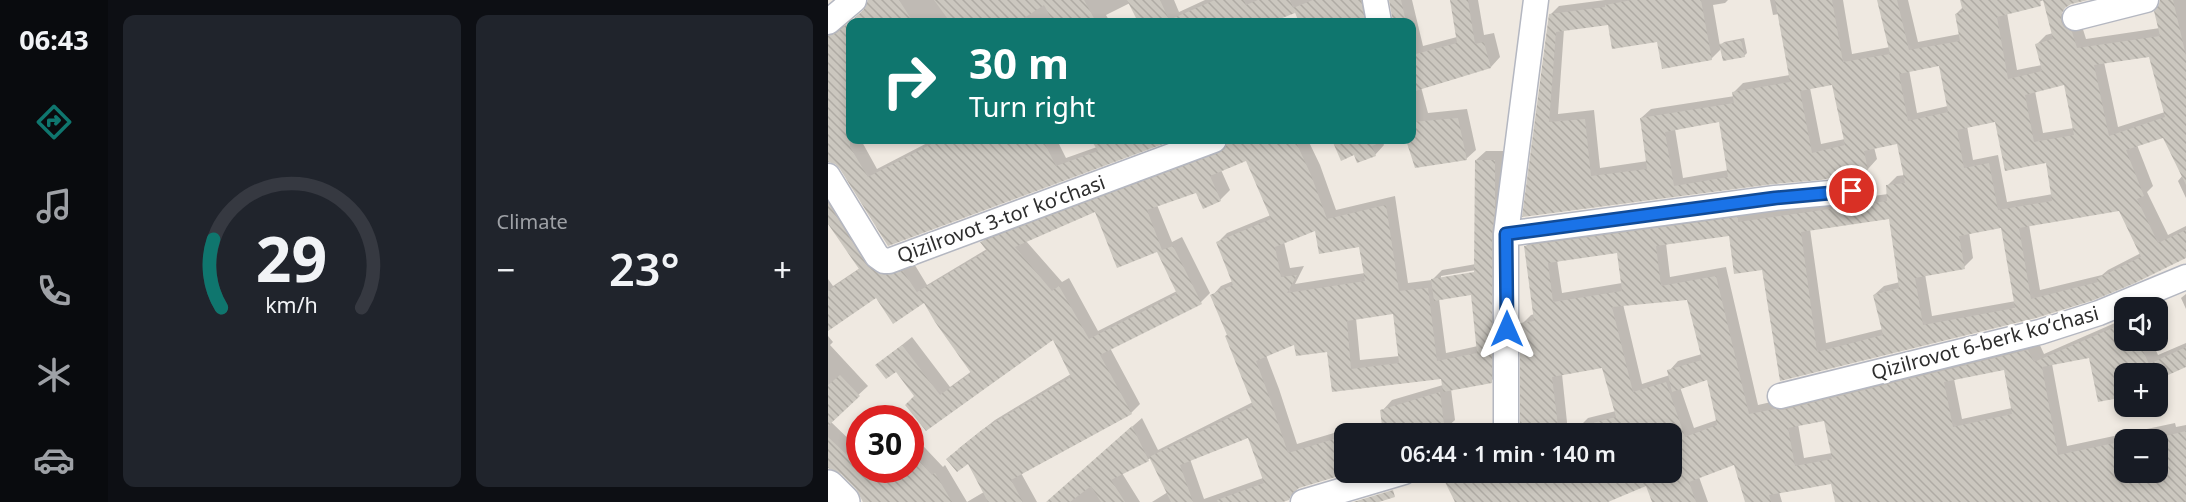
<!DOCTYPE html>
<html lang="en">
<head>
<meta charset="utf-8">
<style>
	body { margin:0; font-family:"Noto Sans",sans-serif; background:#20242c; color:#f1f3f6; height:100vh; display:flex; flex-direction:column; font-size:22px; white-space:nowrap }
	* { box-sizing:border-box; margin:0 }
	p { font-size:20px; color:#9ea1a6 }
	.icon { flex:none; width:33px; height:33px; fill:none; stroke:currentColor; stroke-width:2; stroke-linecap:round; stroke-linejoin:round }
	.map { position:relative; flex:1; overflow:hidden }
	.panel { display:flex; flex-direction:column; gap:15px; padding:15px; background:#0d0f14; width:720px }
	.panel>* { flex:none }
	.hud { position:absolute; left:18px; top:18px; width:570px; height:126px; border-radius:12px; box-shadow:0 3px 9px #0003; background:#0f766e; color:#fff; overflow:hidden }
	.tools { position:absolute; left:1286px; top:297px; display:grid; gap:12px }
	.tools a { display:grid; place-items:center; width:54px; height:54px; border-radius:12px; background:#171b24; box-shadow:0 3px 9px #0003; font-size:30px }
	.speed { position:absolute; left:18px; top:405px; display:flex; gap:12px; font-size:30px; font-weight:700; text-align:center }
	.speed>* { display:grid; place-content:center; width:78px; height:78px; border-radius:50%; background:#171b24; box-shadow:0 3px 9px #0003; line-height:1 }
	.speed .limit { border:9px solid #d22; background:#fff; color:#111 }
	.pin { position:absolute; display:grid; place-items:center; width:51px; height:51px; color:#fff; margin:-26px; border:3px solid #fff; border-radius:50%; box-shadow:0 2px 6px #0007 }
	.me { position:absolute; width:66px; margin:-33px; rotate:0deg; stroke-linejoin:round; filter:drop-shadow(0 0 4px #0008) }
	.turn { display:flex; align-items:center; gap:21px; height:126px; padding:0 24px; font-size:27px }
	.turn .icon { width:78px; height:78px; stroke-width:2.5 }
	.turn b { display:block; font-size:42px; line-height:51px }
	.big { font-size:45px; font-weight:600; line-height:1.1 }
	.panel .tile { flex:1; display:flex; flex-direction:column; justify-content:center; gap:9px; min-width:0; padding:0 21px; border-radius:12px; background:#20242c }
	.panel .dial { align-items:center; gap:0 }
	.dial svg { height:156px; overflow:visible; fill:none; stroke:#363941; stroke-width:7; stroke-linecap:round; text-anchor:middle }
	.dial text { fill:#f1f3f6; stroke:none }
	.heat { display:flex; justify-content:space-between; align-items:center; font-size:33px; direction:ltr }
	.panel .tiles { flex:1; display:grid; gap:15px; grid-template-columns:repeat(2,1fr) }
	.trip { position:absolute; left:506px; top:423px; width:348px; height:60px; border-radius:12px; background:#171b24; box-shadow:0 3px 9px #0003; font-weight:600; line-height:60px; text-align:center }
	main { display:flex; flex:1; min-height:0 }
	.menu { display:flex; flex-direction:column; width:108px; justify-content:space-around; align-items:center; background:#090b0e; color:#9ea1a6 }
	.menu .icon { width:42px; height:42px }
	.menu .on { color:#0f766e }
	.menu b { font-size:27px; color:#f1f3f6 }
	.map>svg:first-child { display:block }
	.shadow { fill:#0003; fill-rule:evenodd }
	.building { fill:url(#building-back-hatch); fill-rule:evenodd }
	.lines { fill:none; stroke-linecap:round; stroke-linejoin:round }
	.minor-casing { stroke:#b4b7c1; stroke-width:27 }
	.secondary-casing { stroke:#b4b7c1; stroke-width:36 }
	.minor { stroke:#fff; stroke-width:24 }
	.secondary { stroke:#fff; stroke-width:33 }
	.route-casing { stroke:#114b97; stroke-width:15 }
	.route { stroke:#1a73e8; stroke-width:10 }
	.labels { text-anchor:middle; stroke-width:6; stroke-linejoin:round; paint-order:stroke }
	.street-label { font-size:20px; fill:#2e2e2e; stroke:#fff }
</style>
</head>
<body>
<main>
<nav class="menu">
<b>06:43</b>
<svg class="icon on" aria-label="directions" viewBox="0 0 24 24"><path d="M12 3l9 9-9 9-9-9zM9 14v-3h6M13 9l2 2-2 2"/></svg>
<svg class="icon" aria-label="music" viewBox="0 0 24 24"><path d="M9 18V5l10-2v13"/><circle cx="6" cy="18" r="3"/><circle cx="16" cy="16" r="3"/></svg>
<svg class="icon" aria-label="phone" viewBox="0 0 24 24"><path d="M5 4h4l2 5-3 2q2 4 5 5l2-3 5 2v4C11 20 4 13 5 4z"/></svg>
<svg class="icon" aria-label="climate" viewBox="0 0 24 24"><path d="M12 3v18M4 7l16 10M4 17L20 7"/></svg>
<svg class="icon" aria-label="car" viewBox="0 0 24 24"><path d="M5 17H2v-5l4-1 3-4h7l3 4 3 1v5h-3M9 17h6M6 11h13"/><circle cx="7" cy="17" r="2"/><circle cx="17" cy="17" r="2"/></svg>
</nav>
<section class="panel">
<div class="tiles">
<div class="tile dial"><svg viewBox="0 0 100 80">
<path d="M14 69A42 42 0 1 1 86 69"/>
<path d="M14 69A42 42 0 0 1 10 34" stroke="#0f766e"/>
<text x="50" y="56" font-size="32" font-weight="700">29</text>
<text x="50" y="72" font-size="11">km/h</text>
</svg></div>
<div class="tile"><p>Climate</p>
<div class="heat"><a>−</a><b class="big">23°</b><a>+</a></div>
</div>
</div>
</section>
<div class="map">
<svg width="1358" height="502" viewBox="0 0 1358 502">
	<defs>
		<pattern id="building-back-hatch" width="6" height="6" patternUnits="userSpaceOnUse" patternTransform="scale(1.5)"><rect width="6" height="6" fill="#cbc7bf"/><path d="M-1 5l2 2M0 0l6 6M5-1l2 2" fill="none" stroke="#afaba4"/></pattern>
	</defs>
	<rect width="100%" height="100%" fill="#efe9e1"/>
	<!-- shadow -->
	<path class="shadow" d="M41,0H346L351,12L377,0H544L551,22H473L468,10L445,21L446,22H312L302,3L278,15L282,22H22V140H33L49,169L105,140H229L238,158L269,147L265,140H342L60,244L13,167L7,162L0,161V23L4,26L13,27L20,24L41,5Z
		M562,0H584L595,46L629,37L623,0H650L656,35L666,33L672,57L663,67L593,87L600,113L639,109L648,150L638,159L588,166L579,140H584V22H566Z
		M777,0H900L897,3L885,5L892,46L896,42L916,38L919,53L916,56L894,48L883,59L781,24L736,29L730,114L766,110L772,168L820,161L813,118L823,109L907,96L906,92L915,83L962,75L951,14L945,15L942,0H1015L1024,54L1062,47L1051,0H1080L1090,42L1132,34L1128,14L1135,7L1134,0H1216L1179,13L1189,70L1214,65L1209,44L1218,35L1225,33L1232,14L1243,12L1253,23L1258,39L1332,28L1333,0H1358V198L1350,181L1355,175L1336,137L1309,145L1325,186L1319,192L1340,235L1358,226V256L953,379L935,268L902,235L838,243L842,277L898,267L930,405L1210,341L1216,354L1296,319V340H1323L1330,355L1358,343V365L1329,378V374H1296V396L1262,356L1224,364L1239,446L1347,423L1348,427L1358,425V502H1008L1004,482L951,492L954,502H919L907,463L871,477L880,502H826L819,484L776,502H626L628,501L615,472H843V434L751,427L760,418L788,411L775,366L734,374L740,432L739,434H693L694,324L703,315L707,314L698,246L707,237L919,213L1060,194V185L1069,176L1077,175L1070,142L1046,147L1049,159L1040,169L993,178L945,182L696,216L722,15L731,6ZM1322,55L1337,112L1290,127L1276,62ZM1113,65L1120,106L1089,113L1081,70ZM1005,84L1017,139L993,144L982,88ZM1237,84L1246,128L1215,133L1207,91ZM1168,120L1219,161L1225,194L1179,202L1170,155L1145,160L1139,126ZM892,121L901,170L855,178L847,129ZM1292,209L1313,253L1280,270L1274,275L1212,290L1201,225ZM1062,218L1072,282L1056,286L1046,295L1055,329L998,343L982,229ZM1175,227L1188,301L1104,316L1097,274L1136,267L1145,258L1141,232ZM790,252L794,283L734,293L729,260ZM860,299L874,354L850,361L841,371L842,375L814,384L795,304ZM1177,369L1184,408L1134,419L1126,379ZM880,378L889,420L866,428L852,387ZM997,420L1004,453L976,458L970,424ZM1296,440H1329V472H1296Z
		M401,140H480L492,165L508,210L567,196L580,283L604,280L614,270L648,264V160L658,151H676L673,372L663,381L623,389L627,420L616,430L592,434H557L554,411L564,400L615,385L614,377L506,390L501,350L467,343L438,355L451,389L469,444L526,427L528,434H516V472L471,487L460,499L450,502H324L340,492L323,458L294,473L312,502H219L314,418L330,450L425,402L401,334L384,296L393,286L405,281L390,242L399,233L443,215L418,159L393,170L402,190L392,200L376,207L369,191L329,205L344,242L354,237L382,293L373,302L282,348L312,404L303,413L193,473L209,502H35V497L30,488L14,473L0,467V336L5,342L2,345L40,386L2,421L30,448L32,470H82V432L115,467L117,465L139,502L156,492L141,462L130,449L167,420L243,374L225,338L98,429L88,396L68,370L49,365L84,337L122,387L144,371L96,301L48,296L0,329V279L5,286L32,268L0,221V179L46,254L85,262L99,285L159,249L154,242L163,233L401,145ZM268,210L330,250L349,291L270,331L241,278L234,282L198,241ZM488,229L533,246L537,273L467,284L476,266L462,268L456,242ZM654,269V272L613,279V276ZM645,293L650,346L618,353L611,299ZM567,312L572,356L532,360L528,318ZM421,436L435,478L376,499L362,459Z
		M505,140H554L556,145L547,155L527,153L514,159Z
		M1358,294V309L1353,298Z"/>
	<!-- building -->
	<path class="building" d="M40,0H71L85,22H22V147L40,177L111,140H215L228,166L270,151L263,140H346L60,246L12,169L7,164L0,162V36L9,33L35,11Z
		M106,0H256L268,22H225L216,5L190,22H122Z
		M299,0H332L341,20L387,0H416L418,5L430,0H462L467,13L444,22H310Z
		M485,0H533L537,22H471L465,8Z
		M561,0H573L578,22H565Z
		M622,0H640L647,44L656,42L663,68L584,92V55L629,43Z
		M804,0H873L884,60L834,69L829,42L784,49L780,25L728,32L721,122L757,119L763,176L819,169L812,118L906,103L904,92L962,82L947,0H1004L1015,62L1062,54L1049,0H1069L1081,50L1132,41L1127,14L1135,12L1132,0H1212L1213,6L1169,17L1180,79L1214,71L1207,44L1225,39L1215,0H1260L1243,4L1237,8L1233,15V22L1236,27L1244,32L1249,48L1332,36L1326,11L1331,4L1332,0H1345L1358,56V185L1335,138L1298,150L1316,196L1309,199L1330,243L1358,230V258L1307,283L1266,300L1208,318L952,381L934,270L906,274L901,236L828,246L833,286L888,276L921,414L947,409L955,410L1200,350L1206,362L1296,323V340H1310L1321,364L1358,347V367L1329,380V374H1296V397L1270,402L1261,358L1214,367L1230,455L1296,441V472H1329V438L1358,431V502H1007L1003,484L941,495L943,502H917L906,465L861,482L868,502H824L818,486L780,502H627L612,472H732L733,479L752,472H843V434H746L745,428L788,417L774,368L724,377L731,434H692V323L706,321L696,246L910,217V222L1059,201L1058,185L1077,183L1069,144L1036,151L1040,170L993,180L945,184L694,217L721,14L777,7V5ZM1321,57L1337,117L1281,136L1266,65ZM1111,66L1120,112L1080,121L1071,74ZM1004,85L1017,145L984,153L972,91ZM1236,85L1246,135L1206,142L1197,95ZM891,122L900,177L846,186L837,132ZM1167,122L1177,171L1218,163L1224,201L1170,210L1161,163L1136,168L1129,130ZM1291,211L1313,257L1268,279L1270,282L1203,299L1191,228ZM1061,219L1071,288L1045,295L1055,335L989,352L973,232ZM1173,228L1187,308L1095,325L1087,278L1137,269L1131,236ZM789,253L794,291L725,302L720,263ZM859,300L874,360L839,370L844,392L879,380L889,425L857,437L838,382L805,392L784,307ZM1176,370L1184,414L1125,427L1116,382ZM996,421L1004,459L967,466L960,428Z
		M913,40L917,57L895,61L891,44Z
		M630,118L639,160L587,168L578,140H584V122Z
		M400,140H467L483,175L499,219L558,205L571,291L600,288L609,361L649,353L643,295L606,301L603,279L646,272L647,160H667V209L664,234V383L615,392L613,379L504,392L499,352L468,356L466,345L428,361L442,399L460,453L516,436V472H524L471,488L464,493L461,500L455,502H390L389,500L436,483L420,438L352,465L365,502H343L321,457L425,406L397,336L399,335L382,295L405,285L388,242L443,219L418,161L382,176L393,201L375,209L368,193L319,210L334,250L345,246L374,304L272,355L304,414L183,480L195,502H160L140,464L129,472L118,459L155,429L243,377L225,340L98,431L77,405L86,396L68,372L58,379L47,365L74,345L112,395L143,373L107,322L96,303L65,324L48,298L0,331V291L31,269L0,224V203L40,267L56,275L75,271L92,297L89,292L159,251L152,242L391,153L397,149ZM267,212L289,268L329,252L349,294L261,339L231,286L224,291L187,247ZM487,231L491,254L531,247L537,281L459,293L469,275L453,277L447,247ZM565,314L571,363L523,369L519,321Z
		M504,140H558L544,146L548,156L529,163L526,155L513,161Z
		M12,375L32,396L0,426V385Z
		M612,392L617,432L555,434L552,410Z
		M304,426L321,461L283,480L297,502H273L263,486L242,502H218Z
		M0,437L20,456L32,445V470H82V451L104,475L107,473L124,502H35L28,489L13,474L0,468Z
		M565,490L567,497L551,502H525Z"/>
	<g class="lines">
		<defs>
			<path id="minor" d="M547,0L551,22
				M1247,18L1318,0
				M0,22L26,0
				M0,176L49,256L56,261H61L386,140
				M678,234L947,198L1024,191
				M952,396L1212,332L1271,313L1358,277
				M678,434V234L708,0
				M475,502L576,472"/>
			<path id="secondary" d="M0,487L15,502"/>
		</defs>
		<!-- minor casing -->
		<use href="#minor" class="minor-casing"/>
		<!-- secondary casing -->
		<use href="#secondary" class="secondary-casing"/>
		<!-- minor -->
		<use href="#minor" class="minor"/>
		<!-- secondary -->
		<use href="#secondary" class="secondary"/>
	</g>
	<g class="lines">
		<defs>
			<path id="route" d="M679,329L678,234L947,198L1024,191"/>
		</defs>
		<!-- route casing -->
		<use href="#route" class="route-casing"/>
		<!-- route -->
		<use href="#route" class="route"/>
	</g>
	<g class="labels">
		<!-- street labels -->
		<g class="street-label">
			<text transform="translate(173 219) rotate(-20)" y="7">Qizilrovot 3-tor koʻchasi</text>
			<text transform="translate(1157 343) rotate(-15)" y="7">Qizilrovot 6-berk koʻchasi</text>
		</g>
	</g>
</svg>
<div class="tools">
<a><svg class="icon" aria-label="sound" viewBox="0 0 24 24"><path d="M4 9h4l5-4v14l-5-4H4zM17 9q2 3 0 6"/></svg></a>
<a>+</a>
<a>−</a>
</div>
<div class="speed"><div class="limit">30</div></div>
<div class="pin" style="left:1024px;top:191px;background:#d93025"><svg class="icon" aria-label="arrive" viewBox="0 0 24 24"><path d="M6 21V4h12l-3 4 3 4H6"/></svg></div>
<svg class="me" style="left:679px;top:329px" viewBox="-20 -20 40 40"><path d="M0-17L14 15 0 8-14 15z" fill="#1a73e8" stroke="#fff" stroke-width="4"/></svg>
<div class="trip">06:44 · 1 min · 140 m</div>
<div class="hud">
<div class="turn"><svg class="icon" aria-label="right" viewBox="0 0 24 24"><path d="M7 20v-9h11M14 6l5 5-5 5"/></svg><div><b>30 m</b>Turn right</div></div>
</div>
</div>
</main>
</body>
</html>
